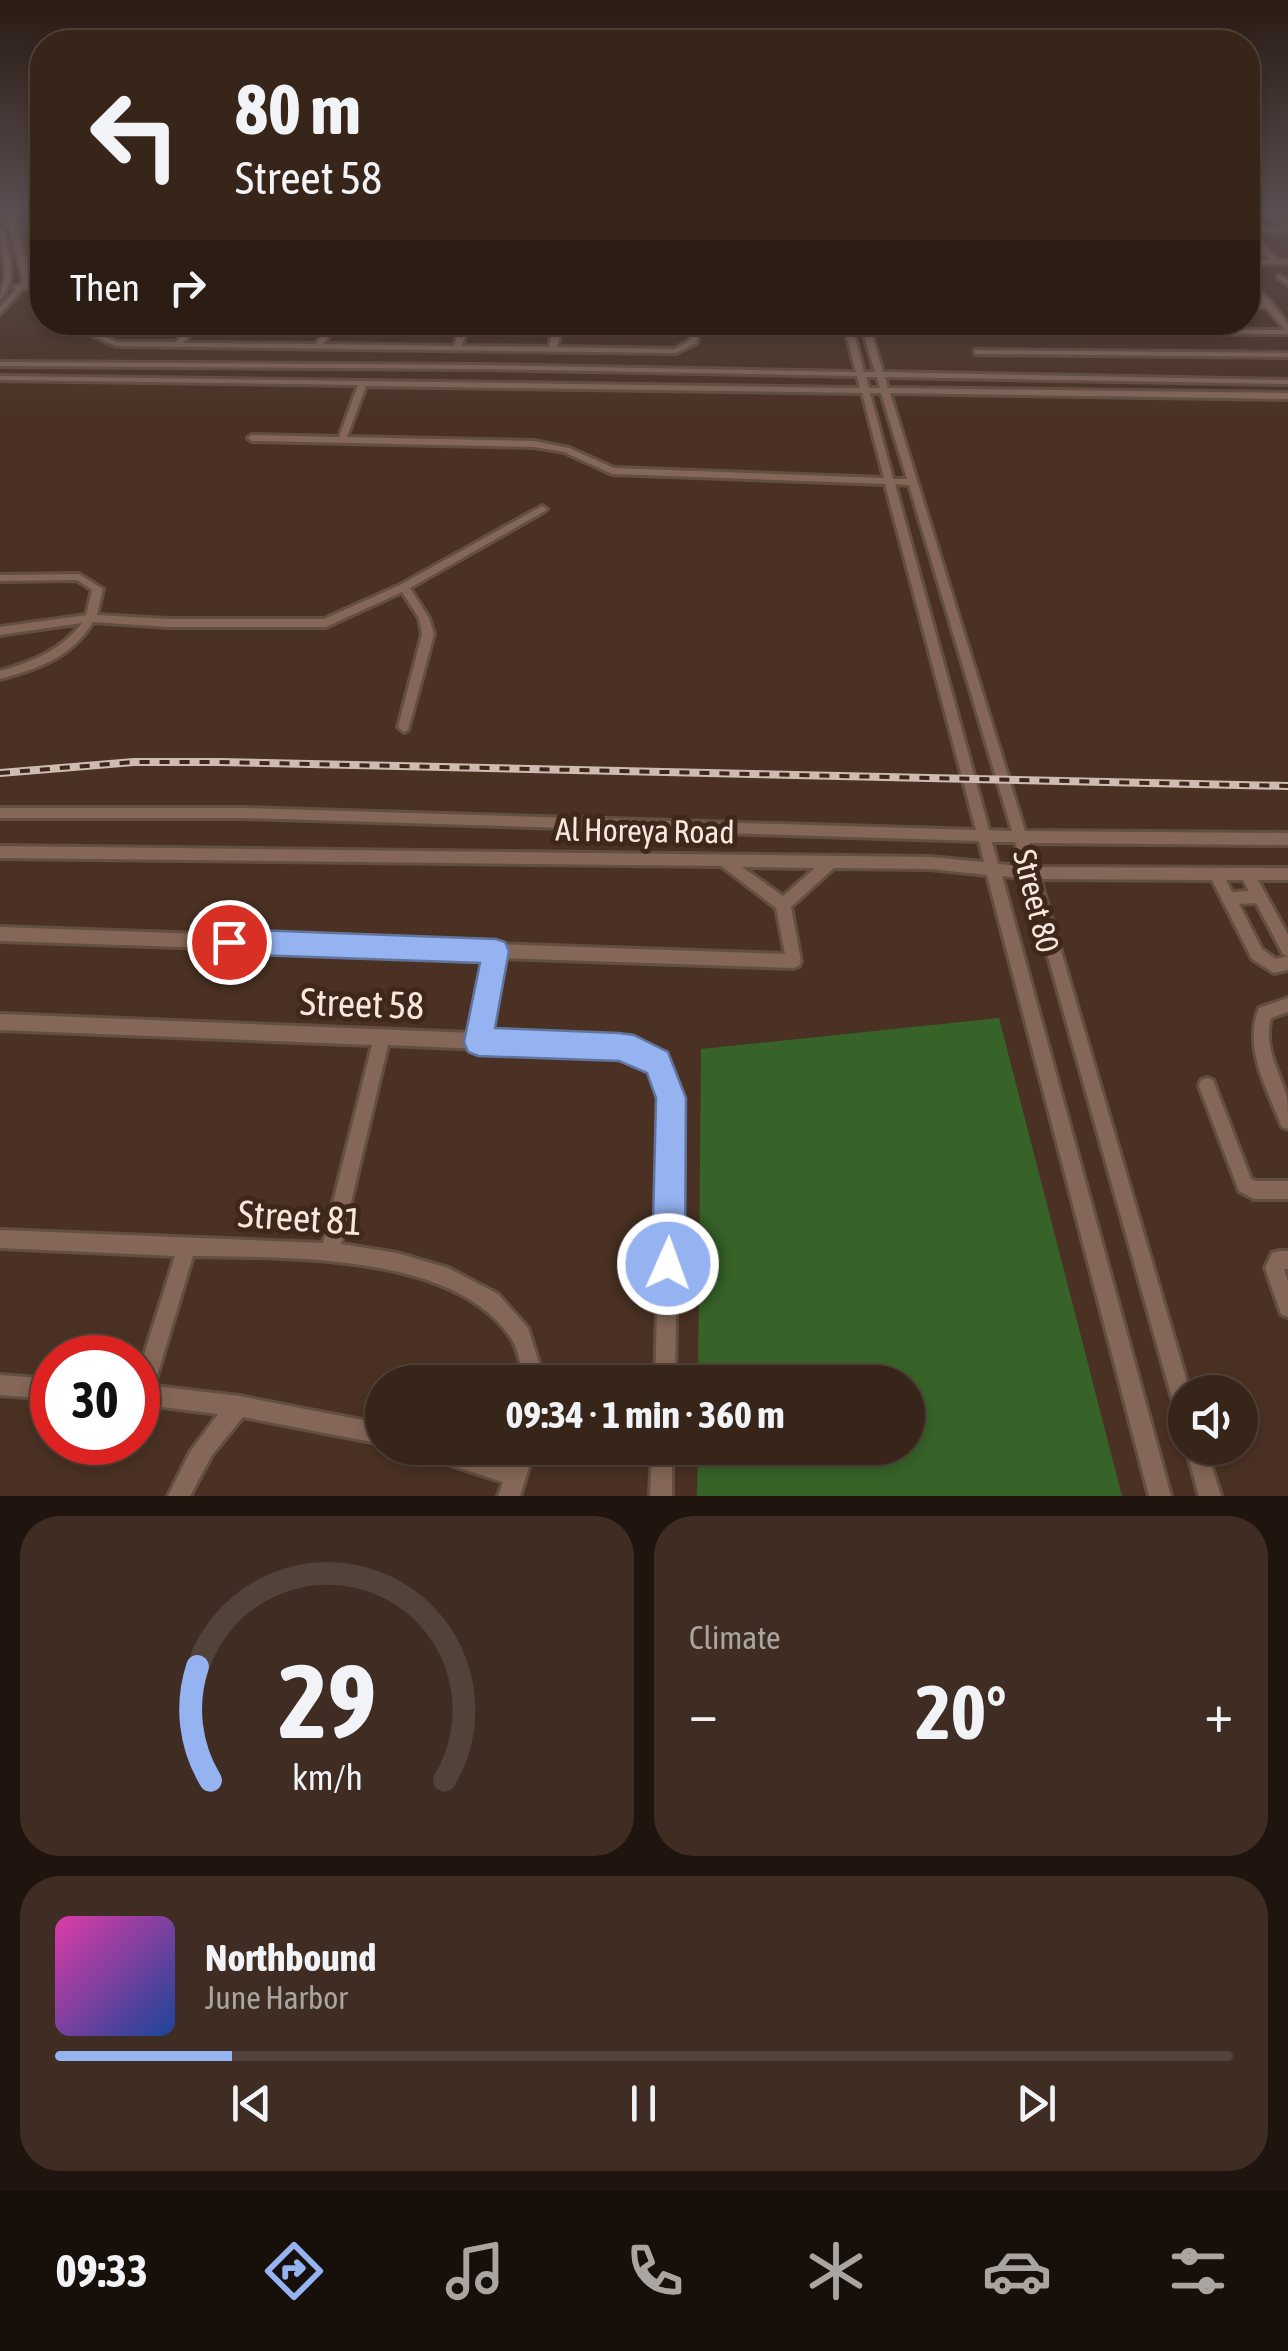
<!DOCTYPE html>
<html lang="en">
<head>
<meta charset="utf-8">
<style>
	body { margin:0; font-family:"Asap Condensed",sans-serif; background:#3f2d23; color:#f1f3f6; height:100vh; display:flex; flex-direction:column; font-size:38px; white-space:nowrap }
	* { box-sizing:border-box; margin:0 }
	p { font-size:32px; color:#aba5a2 }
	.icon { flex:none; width:55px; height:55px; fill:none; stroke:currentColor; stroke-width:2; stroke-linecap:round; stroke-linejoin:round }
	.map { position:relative; height:1496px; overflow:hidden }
	.side { display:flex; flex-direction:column; gap:20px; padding:20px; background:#1f140e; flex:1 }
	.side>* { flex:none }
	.banner { position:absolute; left:30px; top:30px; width:1230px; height:305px; border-radius:40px; box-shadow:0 5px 15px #0003,0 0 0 2px #524239; background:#38251a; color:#f1f3f6; overflow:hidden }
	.tools { position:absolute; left:1168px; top:1375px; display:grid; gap:20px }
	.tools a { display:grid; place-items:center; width:90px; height:90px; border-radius:50%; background:#38251a; box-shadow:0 5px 15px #0003,0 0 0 2px #524239; font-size:50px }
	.speed { position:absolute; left:30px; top:1335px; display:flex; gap:20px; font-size:50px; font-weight:700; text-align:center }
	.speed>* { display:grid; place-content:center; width:130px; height:130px; border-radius:50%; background:#38251a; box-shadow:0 5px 15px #0003,0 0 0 2px #524239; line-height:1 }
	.speed .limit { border:15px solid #d22; background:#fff; color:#111 }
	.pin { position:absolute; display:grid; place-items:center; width:85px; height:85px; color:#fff; margin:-42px; border:5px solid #fff; border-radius:50%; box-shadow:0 2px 10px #0007 }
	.me { position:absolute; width:110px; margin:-55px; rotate:2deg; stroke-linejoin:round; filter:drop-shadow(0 0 8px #0008) }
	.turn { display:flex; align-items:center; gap:35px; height:210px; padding:0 40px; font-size:45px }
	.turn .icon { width:130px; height:130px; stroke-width:2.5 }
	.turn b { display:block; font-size:70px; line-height:85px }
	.then { display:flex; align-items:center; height:95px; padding:0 40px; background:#0003; gap:20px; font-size:38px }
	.big { font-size:75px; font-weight:700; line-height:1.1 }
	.side .widget { flex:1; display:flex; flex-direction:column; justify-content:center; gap:15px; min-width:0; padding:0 35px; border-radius:40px; background:#3f2d23 }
	.side .dial { align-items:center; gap:0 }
	.dial svg { height:260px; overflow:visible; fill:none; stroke:#524239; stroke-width:7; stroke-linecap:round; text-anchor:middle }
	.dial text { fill:#f1f3f6; stroke:none }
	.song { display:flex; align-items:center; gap:30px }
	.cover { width:120px; height:120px; border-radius:15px; background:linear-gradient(135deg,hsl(320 70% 55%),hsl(220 70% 35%)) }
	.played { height:10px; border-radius:5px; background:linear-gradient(90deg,#95b2f1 15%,#524239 15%) }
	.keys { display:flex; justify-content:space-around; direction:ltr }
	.heat { display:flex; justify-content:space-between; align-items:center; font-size:55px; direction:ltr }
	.side .tiles { flex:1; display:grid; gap:20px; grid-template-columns:1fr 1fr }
	.widget:last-child { grid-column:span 2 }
	.trip { position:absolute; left:365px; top:1365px; width:560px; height:100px; border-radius:50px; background:#38251a; box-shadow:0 5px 15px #0003,0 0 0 2px #524239; font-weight:700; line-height:100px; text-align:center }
	.tab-bar { display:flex; height:160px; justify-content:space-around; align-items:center; background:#160f0a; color:#aba5a2 }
	.tab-bar .icon { width:70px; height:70px }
	.tab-bar .current { color:#95b2f1 }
	.tab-bar b { font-size:45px; color:#f1f3f6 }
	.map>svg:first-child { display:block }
	.green { fill:#376328 }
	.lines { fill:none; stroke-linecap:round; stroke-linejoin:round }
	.minor-casing { stroke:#634e42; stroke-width:6 }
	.minor { fill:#846758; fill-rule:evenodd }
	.rail-casing { stroke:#cebcb2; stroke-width:8 }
	.rail { stroke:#3f2719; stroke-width:4; stroke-dasharray:10; stroke-linecap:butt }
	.route { fill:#95b2f1; stroke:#61749d; stroke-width:2.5 }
	.labels { text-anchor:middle; stroke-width:10; stroke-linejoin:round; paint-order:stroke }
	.street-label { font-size:32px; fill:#f7e7de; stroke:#3f2719 }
	.near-street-label { font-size:38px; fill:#f7e7de; stroke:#3f2719 }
</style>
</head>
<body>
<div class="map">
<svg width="1288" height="1496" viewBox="0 0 1288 1496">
	<rect width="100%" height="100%" fill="#4a3123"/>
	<!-- green -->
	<path class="green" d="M999,1018L1122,1496H697L698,1448H908V1382H698L701,1049Z"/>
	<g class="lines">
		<defs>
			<path id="minor" d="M5,209H11L31,280L27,285H42V289H23L0,314V307L16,289L13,287L19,285L23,280Z
				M1257,209H1265L1288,225V232L1248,231V227L1284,228Z
				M0,230L3,232C9,259 19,277 0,299C0,290 5,283 5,274C4,259 0,245 0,230Z
				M1248,238L1261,243L1278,260H1288V264H1248V260H1270L1257,245L1248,242Z
				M1280,275L1288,280V285L1278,278V276Z
				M1248,280L1273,304L1288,324V334L988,332L954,322H968L988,328L1285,330L1266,308L1248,307V303H1262L1248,286Z
				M102,322H109L101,335L117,342H176L192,322H199L184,343L316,344L329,322H336L324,344L454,346L461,322H469L462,346L549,347L555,322H563L557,347L675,349L690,340L691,322H699L697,343L676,353L116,346L93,336Z
				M843,322H851L864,372H875L860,322H868L883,372L1288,380V384L885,377L888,388L1288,393V399L890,393L1025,831L1288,833V845L1029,843L1036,867L1288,868V880H1258L1288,935V956L1283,954L1256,903L1239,904L1262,949L1276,959L1288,956V970L1274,973L1252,959L1212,880L1040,879L1190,1392H1185V1419L1178,1416L1175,1409L1026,878L1002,876L1171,1496H1149L987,875L930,869L834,868L791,907L801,961L799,966L794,968L501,958L488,1034L619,1039C656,1048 669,1062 679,1099L675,1382H655L663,1099C656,1074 644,1061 619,1055L388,1045L341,1244L397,1253L448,1268L498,1294L528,1328L545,1382H525C521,1369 519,1350 511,1338C454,1252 286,1258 193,1256L154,1386L239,1396L382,1424V1444L243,1417L212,1455L190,1496H168L190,1452L218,1414L138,1404V1374L175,1256L0,1248V1230L323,1243L372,1045L0,1030V1014L473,1033L486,957L0,941V927L785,954L776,908L721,866L0,858V846L930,857L984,862L979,841L244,818H0V808H244L976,830L885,484L612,474L564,452L534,447L252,441L248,438L252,435L339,437L358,385L0,380V376L860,388L857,376L479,369L0,366V362L479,365L856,372ZM866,377H877L880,388H869ZM366,386L862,393L884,478L614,468L569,448L534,441L347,437ZM870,393H881L907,479H893ZM895,484L909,485L1012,831L989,830ZM992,842H1015L1022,866L998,864ZM742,867L815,868L783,896ZM1226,880H1243L1249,891L1232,892Z
				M975,350L1288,353V357L978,354H975Z
				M542,506L547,509L545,511L410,588L429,618L434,634L408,730L404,732L398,727L422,634L419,618L402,592L326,627H168L93,622C72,657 38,669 0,679V671C33,662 61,650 82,623L0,635V627L86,615L92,590L77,580L0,581V575L79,574L103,589L97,615L168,619H324L400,585Z
				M1288,998V1012L1271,1018C1263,1047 1279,1070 1287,1097C1288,1107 1288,1119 1288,1129L1282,1127C1267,1089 1243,1048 1259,1008Z
				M1207,1078L1213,1080L1251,1179L1256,1181H1288V1199H1254L1239,1191L1199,1086L1201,1080Z
				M1279,1251H1288V1269H1284L1288,1281V1317L1281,1314L1265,1268L1272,1253Z
				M0,1375L52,1379V1399L0,1395Z
				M419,1448H460L509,1463L515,1448H535L520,1496H498L503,1482L429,1458L422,1455Z
				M652,1448H672V1496H650Z
				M1186,1448H1206L1221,1496H1199Z"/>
		</defs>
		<!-- minor casing -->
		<use href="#minor" class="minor-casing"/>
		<!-- minor -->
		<use href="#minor" class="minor"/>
		<defs>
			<path id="rail" d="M0,773L134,762H219L1288,786"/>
		</defs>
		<!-- rail casing -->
		<use href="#rail" class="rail-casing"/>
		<!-- rail -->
		<use href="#rail" class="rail"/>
	</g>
	<!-- sky -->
	<linearGradient id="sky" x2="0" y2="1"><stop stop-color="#291b13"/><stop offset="0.5" stop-color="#5a4e50"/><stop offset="1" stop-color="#5a4e50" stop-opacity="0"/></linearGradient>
	<rect width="1288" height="419" fill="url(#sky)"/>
	<!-- route -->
	<path class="route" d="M229,929L496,939L505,942L509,951L495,1028L619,1033L634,1035L668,1052L686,1098L685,1264L680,1275L668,1280L657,1275L652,1264L656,1098L647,1073L619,1061L478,1056L468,1052L464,1042L480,963L229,954L219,950L215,942L219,933Z"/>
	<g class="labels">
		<!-- street labels -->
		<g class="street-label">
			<text transform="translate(645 831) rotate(1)" y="11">Al Horeya Road</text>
			<text transform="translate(1036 901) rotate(76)" y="11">Street 80</text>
		</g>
		<!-- near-street labels -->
		<g class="near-street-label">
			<text transform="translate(362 1004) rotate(2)" y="13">Street 58</text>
			<text transform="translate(300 1218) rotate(4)" y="13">Street 81</text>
		</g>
	</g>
</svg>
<div class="tools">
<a><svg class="icon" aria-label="sound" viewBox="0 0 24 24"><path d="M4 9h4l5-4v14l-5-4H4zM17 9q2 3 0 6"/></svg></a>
</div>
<div class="speed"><div class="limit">30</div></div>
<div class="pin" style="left:229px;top:942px;background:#d93025"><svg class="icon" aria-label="arrive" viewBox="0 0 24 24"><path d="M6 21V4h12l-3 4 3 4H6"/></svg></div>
<svg class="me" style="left:668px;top:1264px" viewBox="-20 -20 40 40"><circle r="17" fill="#95b2f1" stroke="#fff" stroke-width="3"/><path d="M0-11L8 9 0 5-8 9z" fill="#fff"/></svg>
<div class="trip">09:34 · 1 min · 360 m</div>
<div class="banner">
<div class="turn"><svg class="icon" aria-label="left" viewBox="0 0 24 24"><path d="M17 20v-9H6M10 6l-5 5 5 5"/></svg><div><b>80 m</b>Street 58</div></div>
<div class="then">Then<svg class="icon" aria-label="right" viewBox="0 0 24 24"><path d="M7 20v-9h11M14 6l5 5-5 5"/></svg></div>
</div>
</div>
<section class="side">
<div class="tiles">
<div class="widget dial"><svg viewBox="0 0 100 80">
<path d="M14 69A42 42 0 1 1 86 69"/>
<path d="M14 69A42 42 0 0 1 10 34" stroke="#95b2f1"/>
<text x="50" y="56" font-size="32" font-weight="700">29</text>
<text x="50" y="72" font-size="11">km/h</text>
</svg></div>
<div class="widget"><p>Climate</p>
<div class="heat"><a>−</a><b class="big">20°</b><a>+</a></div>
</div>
<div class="widget">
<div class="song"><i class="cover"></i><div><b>Northbound</b><p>June Harbor</p></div></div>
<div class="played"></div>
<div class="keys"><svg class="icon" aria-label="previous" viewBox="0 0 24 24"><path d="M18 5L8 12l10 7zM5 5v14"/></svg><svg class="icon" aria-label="pause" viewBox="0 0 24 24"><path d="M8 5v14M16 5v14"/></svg><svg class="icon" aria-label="next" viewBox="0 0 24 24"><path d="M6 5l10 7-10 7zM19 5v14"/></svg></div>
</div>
</div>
</section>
<nav class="tab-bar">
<b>09:33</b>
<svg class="icon current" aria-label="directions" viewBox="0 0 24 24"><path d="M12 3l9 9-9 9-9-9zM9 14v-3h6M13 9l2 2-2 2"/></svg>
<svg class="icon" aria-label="music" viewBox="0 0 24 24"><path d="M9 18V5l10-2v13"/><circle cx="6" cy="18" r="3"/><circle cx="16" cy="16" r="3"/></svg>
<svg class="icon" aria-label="phone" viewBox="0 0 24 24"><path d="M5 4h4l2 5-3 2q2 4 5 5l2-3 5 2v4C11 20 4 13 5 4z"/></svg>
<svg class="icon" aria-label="climate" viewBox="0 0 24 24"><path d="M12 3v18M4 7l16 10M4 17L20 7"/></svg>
<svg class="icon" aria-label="car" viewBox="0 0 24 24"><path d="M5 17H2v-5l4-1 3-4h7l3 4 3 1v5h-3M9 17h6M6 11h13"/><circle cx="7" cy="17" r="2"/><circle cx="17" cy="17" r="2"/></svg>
<svg class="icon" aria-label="filters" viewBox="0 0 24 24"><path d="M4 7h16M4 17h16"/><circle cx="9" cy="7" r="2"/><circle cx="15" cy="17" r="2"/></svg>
</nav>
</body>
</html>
